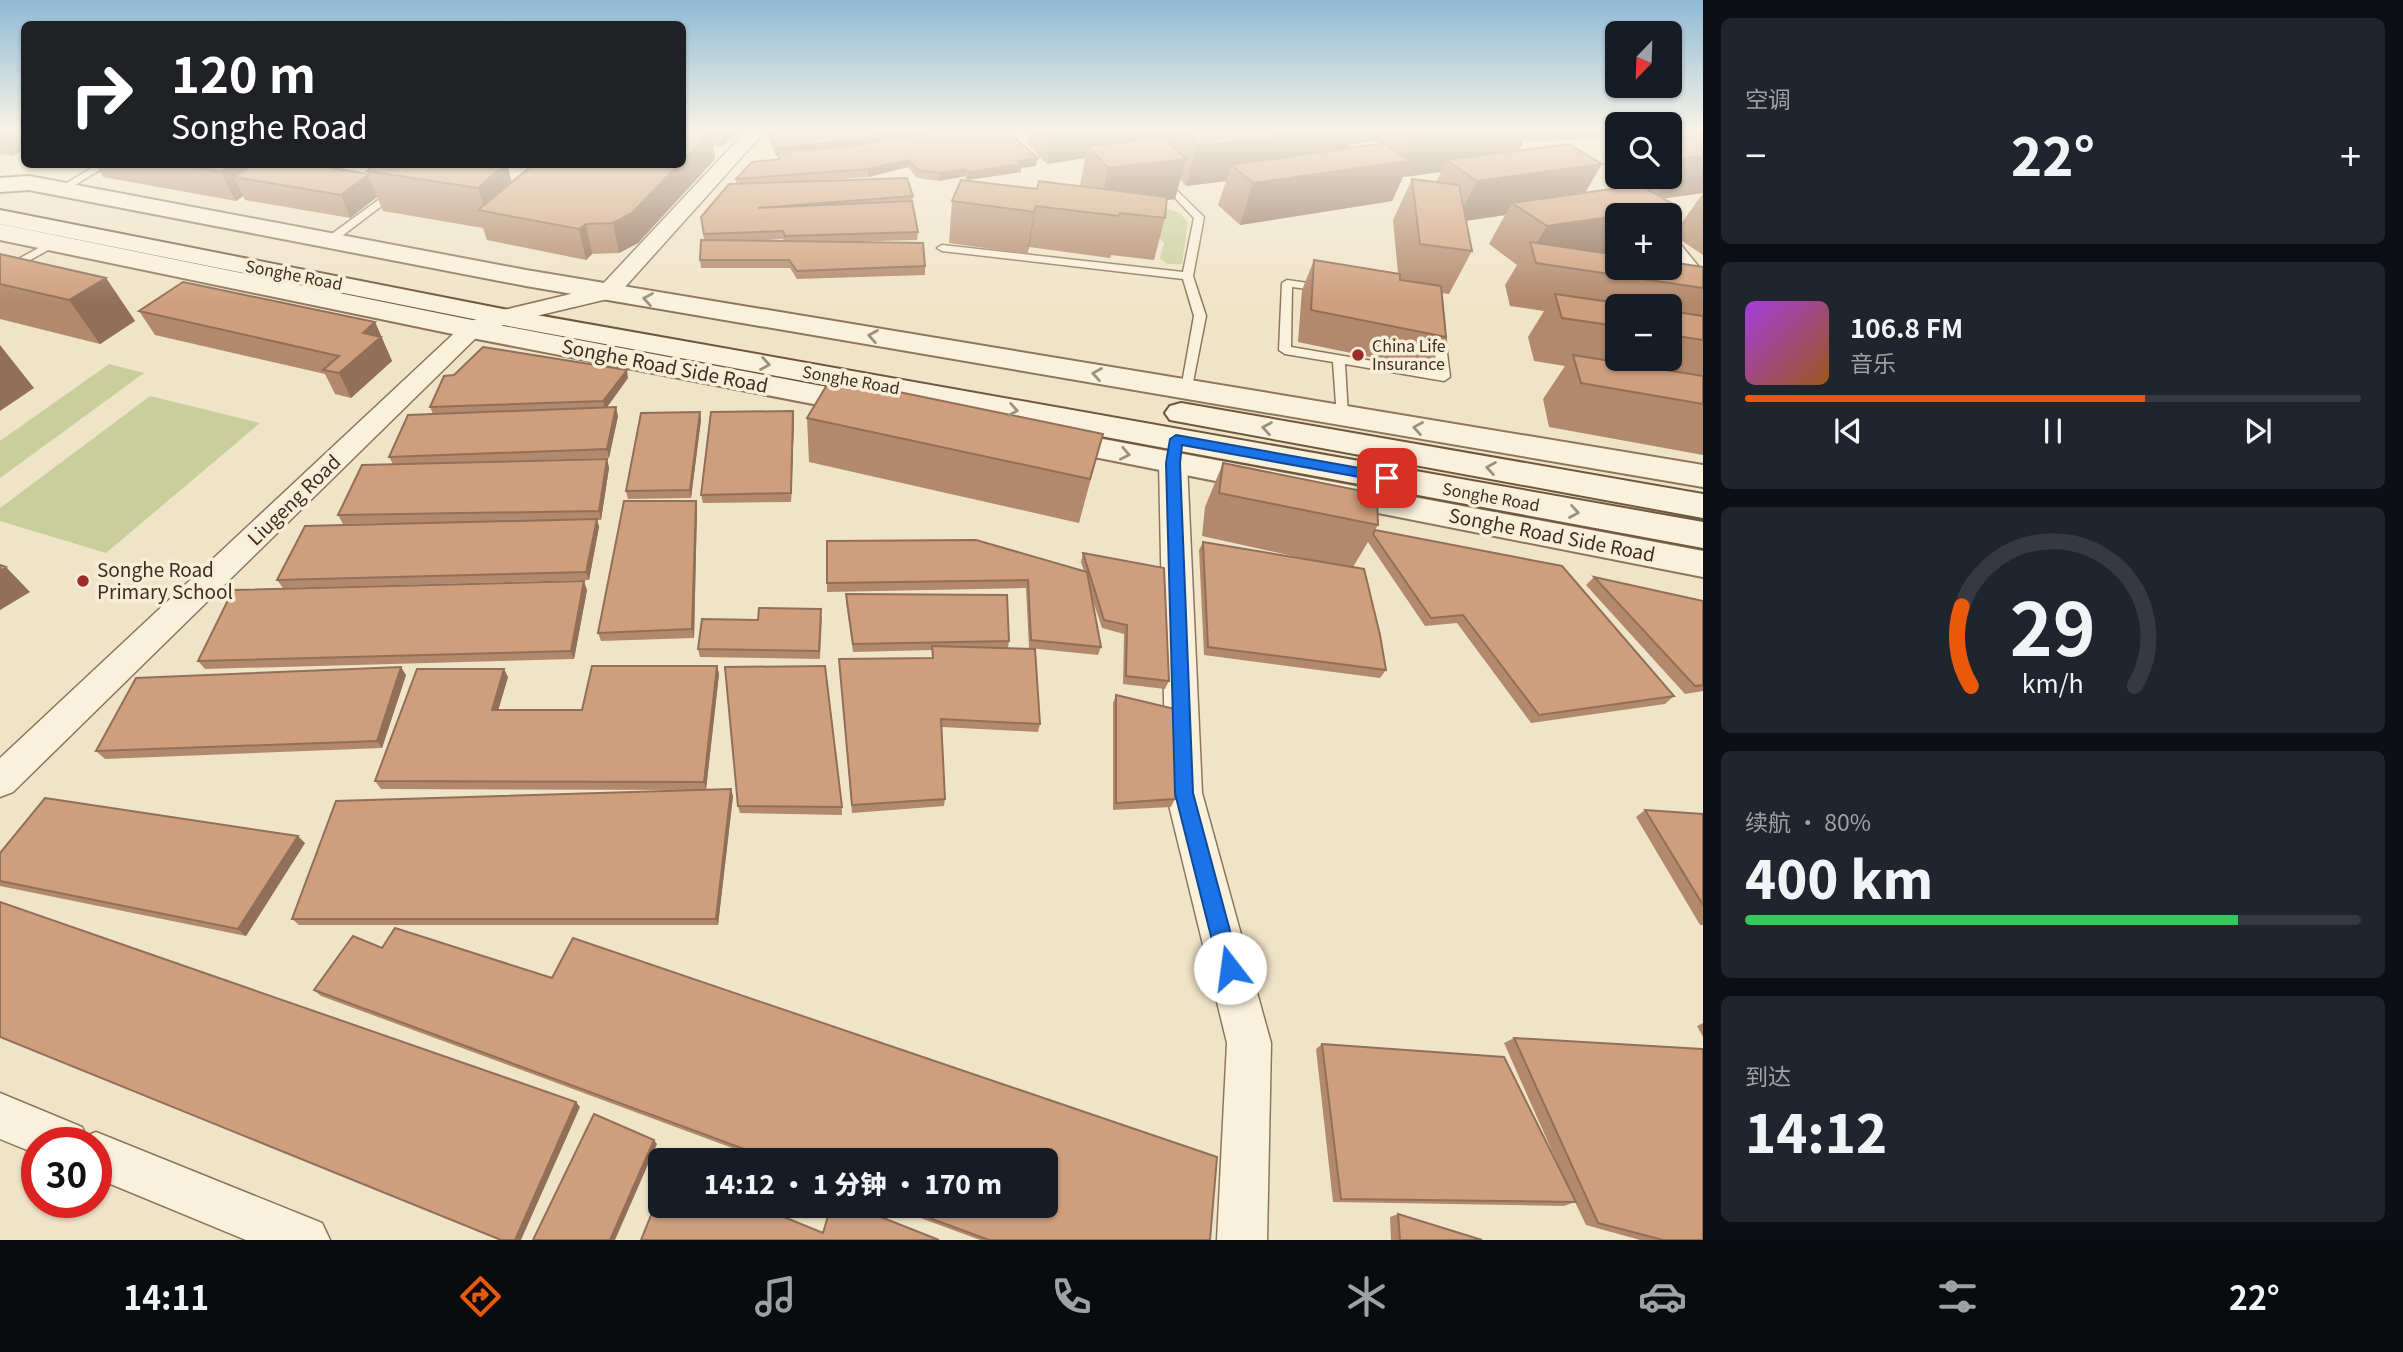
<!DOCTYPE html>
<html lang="zh">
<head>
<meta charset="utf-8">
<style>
	body { margin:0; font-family:Georgia,"Noto Sans SC",serif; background:#20242c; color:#f1f3f6; height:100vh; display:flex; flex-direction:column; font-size:26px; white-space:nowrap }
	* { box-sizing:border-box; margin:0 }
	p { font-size:23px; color:#9ea1a6 }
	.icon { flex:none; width:38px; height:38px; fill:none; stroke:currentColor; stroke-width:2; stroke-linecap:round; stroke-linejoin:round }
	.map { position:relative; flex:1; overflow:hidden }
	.sheet { display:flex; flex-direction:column; gap:18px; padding:18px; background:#0d0f14; width:700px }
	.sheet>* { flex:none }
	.hud { position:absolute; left:21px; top:21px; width:665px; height:147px; border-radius:10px; box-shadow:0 2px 5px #0004; background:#202124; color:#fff; overflow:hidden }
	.needle { width:46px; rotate:203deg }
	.controls { position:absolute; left:1605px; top:21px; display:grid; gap:14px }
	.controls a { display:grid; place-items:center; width:77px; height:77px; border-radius:10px; background:#171b24; box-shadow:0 2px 5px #0004; font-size:35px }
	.speed { position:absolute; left:21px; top:1127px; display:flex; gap:14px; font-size:35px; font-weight:700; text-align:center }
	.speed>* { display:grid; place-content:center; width:91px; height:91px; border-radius:50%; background:#171b24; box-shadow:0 2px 5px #0004; line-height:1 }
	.speed .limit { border:10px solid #d22; background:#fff; color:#111 }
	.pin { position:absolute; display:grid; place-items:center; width:60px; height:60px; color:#fff; margin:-30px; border-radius:14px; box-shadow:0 4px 10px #0006 }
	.me { position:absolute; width:77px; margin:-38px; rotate:345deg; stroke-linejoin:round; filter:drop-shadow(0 0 5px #0008) }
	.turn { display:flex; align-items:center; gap:24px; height:147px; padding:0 35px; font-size:32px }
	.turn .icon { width:91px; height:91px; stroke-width:2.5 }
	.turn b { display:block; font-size:49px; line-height:60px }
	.big { font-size:52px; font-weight:800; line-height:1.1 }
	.sheet .widget { flex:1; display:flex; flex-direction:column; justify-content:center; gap:10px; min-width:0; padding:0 24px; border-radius:10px; background:#20242c }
	.sheet .dial { align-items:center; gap:0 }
	.dial svg { height:182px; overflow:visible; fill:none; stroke:#363941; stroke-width:7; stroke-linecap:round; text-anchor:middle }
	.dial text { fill:#f1f3f6; stroke:none }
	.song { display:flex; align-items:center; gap:21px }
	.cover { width:84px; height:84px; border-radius:10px; background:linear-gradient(135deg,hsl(280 70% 55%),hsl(30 70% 35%)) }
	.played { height:7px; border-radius:4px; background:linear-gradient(90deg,#ea580c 65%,#363941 65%) }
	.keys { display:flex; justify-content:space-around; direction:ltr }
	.heat { display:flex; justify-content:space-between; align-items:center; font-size:38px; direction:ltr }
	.charge { height:10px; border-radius:5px; background:linear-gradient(90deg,#34c759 80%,#363941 0) }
	.trip { position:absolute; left:648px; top:1148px; width:410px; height:70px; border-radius:10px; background:#171b24; box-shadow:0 2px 5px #0004; font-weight:800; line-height:70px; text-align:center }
	.tabs { display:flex; height:112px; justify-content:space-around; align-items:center; background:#090b0e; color:#9ea1a6 }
	.tabs .icon { width:49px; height:49px }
	.tabs .selected { color:#ea580c }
	.tabs b { font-size:32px; color:#f1f3f6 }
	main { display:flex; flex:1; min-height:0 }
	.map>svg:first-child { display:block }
	.green { fill:#c9cf9b }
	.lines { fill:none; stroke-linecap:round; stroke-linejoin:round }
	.service-casing { stroke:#8d765c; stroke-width:3 }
	.minor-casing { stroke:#8d765c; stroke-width:3 }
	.tertiary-casing { stroke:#8d765c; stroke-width:4 }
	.secondary-casing { stroke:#6f573f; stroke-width:4 }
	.service { fill:#faf1dc; fill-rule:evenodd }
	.minor { fill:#faf1dc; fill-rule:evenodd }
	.tertiary { fill:#faf1dc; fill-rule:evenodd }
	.secondary { fill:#faf1dc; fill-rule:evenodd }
	.wall { fill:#b2896c; fill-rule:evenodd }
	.shaded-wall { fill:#916f58 }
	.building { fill:#cf9f7d; stroke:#916f58; stroke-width:2 }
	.oneway { stroke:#9c907e }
	.route { fill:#1a73e8; stroke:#114b97; stroke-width:2 }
	.poi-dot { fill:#9e2a2b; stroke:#f7eed8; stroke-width:2.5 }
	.labels { text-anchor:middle; stroke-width:7; stroke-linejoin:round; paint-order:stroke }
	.far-street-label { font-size:16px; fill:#3d2e20; stroke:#f7eed8 }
	.far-poi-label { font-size:16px; fill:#3d2e20; stroke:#f7eed8; text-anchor:start }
	.street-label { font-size:19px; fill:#3d2e20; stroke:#f7eed8 }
	.poi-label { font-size:19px; fill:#3d2e20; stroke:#f7eed8; text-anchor:start }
</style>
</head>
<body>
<main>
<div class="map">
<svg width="1703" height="1240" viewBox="0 0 1703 1240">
	<rect width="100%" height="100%" fill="#f0e4c8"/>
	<!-- green -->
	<path class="green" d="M1168,209L1180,213L1188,223L1182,264H1167L1160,258L1164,243L1152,232L1109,211Z
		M109,364L144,373L0,478V441Z
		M150,396L260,423L106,553L0,521V508Z"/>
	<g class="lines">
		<defs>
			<path id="service" d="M98,164H110L65,191L57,189Z
				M344,164L386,171L391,174L386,177L324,165Z
				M1162,176L1204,217L1193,276L1206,316L1191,392H1183L1181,389L1194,316L1183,279L942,251L937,248L942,245L1183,272L1194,218L1159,181L1157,179Z
				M392,190L400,192L334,242H326V238Z
				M53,240L58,243L57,245L0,277V269Z
				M1287,280L1322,285L1328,288L1322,291L1292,287L1291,347L1437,372L1432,329L1438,326L1444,329L1450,377L1444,381L1345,364L1348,415L1347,418H1337L1333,362L1285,354L1279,350L1282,283Z"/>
			<path id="minor" d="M748,129H767L616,297L511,322L480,334L13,792L0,797V758L464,324L495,312L600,287Z
				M1670,238L1677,240L1703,272V294L1695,292L1670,258Z
				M1173,454L1183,457L1187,463L1202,793L1271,1043L1267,1240H1217L1227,1043L1166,793L1159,463L1163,457Z
				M0,1093L82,1127L86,1136L96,1132L322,1223L330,1240H246L96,1178V1143H37V1154L0,1139Z"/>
			<path id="tertiary" d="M29,176L526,270L1703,465V487L526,286L29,190L0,192V178Z
				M0,224L472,320L870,395L881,398L886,405L881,412L870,415L472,338L0,240Z
				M1049,429L1703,551V577L1038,446L1033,439L1038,432Z"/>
			<path id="secondary" d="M0,210L503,309L1703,522V548L503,325L0,224Z
				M1181,403L1703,494V518L1170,420L1165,413L1170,406Z"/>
		</defs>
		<!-- service casing -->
		<use href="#service" class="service-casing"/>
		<!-- minor casing -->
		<use href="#minor" class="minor-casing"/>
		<!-- tertiary casing -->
		<use href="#tertiary" class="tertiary-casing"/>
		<!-- secondary casing -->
		<use href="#secondary" class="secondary-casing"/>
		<!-- service -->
		<use href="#service" class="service"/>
		<!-- minor -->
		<use href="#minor" class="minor"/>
		<!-- tertiary -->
		<use href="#tertiary" class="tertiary"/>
		<!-- secondary -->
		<use href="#secondary" class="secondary"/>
	</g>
	<!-- wall -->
	<path class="wall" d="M0,129H24V152H20L12,156L0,154Z
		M682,129H737V131L722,147L713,145L715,159L638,243L619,253L592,254L586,260L487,240L483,228L383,211L377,197L350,218L245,200L243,196L236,201L103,177L95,164H338L340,170L368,174L367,171L512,182Z
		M1030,129H1617V137L1528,142L1524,139L1518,151L1585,192L1630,186L1623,182L1626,177H1670V139L1703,135V193L1664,198L1678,207L1670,220V215H1617V253L1613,254L1703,267V455L1549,427L1543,399L1565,366L1534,361L1528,337L1544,311L1510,306L1505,285L1517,265L1489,244L1505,215L1466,221L1472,251L1449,294L1441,293L1446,337L1428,369L1298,342L1302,290L1314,260L1398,273L1393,220L1412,179L1436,182L1441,172L1403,177L1392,201L1240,225L1218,205L1226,181L1186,186L1180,179L1175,199L1167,200L1165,218L1154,260L1111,255L1110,258L1029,247L1027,254L949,243L952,201L1037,189L1080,186L1085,158L1047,164L1028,145ZM1378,140L1377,144L1348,148L1350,143L1352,144ZM1617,306H1670V359H1617Z
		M1670,129H1702L1699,133L1670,134Z
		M769,134L1036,166L1021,168V172L967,180L965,176L939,181L917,178L908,167L868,177L796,182L913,196L912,203L918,232L917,240L841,242L925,266V275L797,279L790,268H701L700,260L704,240L701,217L736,184V179L778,159V156H776L770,142ZM783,239L784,241H746Z
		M1703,193V255L1673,235Z
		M0,254L106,278L135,321L100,344L0,319Z
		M139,311L375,322L392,361L351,398L335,394L325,374L155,335Z
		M628,378L607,407L618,416L609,458L475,462L607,459L609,468L601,520H597L599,527L589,580L283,588L277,580L475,522L343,524L338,515L393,464L389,457L433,414L430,407Z
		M700,412L701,420L691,498L628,499L626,491Z
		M807,418L1103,434L1079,523L809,462Z
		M794,420L791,502L703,503L701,495Z
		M1223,463L1378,525L1375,530L1674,696L1665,704L1531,723L1457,623L1425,626L1368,542L1353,567L1386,670L1380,678L1204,655L1199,550L1203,542L1310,560L1202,536L1205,507Z
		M696,501L697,509L694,638L601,641L598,633Z
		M827,541L1084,571L1081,562L1083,553L1169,681L1165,689L1123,684L1124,634L1102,628L1091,595L1101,647L1098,655L1029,648L1026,588L827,592Z
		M1594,577L1703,601V691L1685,694L1586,585Z
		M587,590L574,659L205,669L198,661Z
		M846,594L1009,641L1008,648L1040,724L1038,732L942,727L945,799L944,806L852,813L839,659L932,658V650L853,652L846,602Z
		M822,617L820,659L700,657L698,649L758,620Z
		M717,666L719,674L706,789L733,796L718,925H299L292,919L701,790L381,789L375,781L508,677L498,710H582Z
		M406,675L382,748L105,759L96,751Z
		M1116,695L1175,799L1171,807L1113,810V703Z
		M738,806L842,807V815L740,813Z
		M1645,810L1703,814V925H1700L1636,817Z
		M305,843L246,936L0,886V853Z
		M395,928L552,978L573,938L1217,1157L1210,1240H980L888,1206H1045V1160H765L321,996L314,990L353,936L382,948Z
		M1703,1023V1037L1697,1026Z
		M1514,1038L1703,1240H1640L1586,1225L1575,1202L1564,1206L1333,1202L1316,1049L1322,1044L1572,1196L1504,1043Z
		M1398,1214L1482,1240H1391L1390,1217Z"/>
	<!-- shaded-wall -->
	<path class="shaded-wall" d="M0,129H5L20,152L12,156L0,138Z
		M720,129H737V131L722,147Z
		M921,129H962L861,147L776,156V148Z
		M1052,129H1172L1168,146H1088L1085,158L1047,164Z
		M1289,129H1356L1347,151L1231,165L1226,181L1186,186L1197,146Z
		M1357,129H1383L1378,140L1352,144Z
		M1487,129H1530L1512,163L1446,160L1441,172L1403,177L1392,201L1240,225L1253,183L1403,162L1414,138Z
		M712,131L715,159L638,243L619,253L613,223L679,164H682V161Z
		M1703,156V193L1653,200L1680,159Z
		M1038,158L1036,166L1021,168V172L967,180L968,172Z
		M1186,159L1175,199L1100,208L1108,168Z
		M908,160V167L868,177V169Z
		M232,164H293L234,177L243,196L236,201L220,172Z
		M505,164H507L518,204L485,212L478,188Z
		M1602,164L1578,205L1512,203L1505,215L1456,222L1477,181Z
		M965,169V176L939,181L940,173Z
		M368,175L377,197L350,218L341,195Z
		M1036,206L1029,247L1027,254L1034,212Z
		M1678,207L1670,220V215H1620Z
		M1617,216V253L1544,265L1532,250L1547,226Z
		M586,224L592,254L586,260L579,229Z
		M106,278L135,321L100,344L69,300Z
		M375,322L392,361L351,398L339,373L363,333Z
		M0,345L34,388L0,411Z
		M627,370L628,378L605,410L603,401Z
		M616,407L618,416L609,458L607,449Z
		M793,411L794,420L791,502V493Z
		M700,412L701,420L691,498L690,490Z
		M607,459L609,468L601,520L599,511Z
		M696,501L697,509L694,638L692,629Z
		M597,519L599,527L589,580L586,572Z
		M6,567L30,592L0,610V571Z
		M584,581L587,590L574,659L571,651Z
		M717,666L719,674L706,790L704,782Z
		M401,667L406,675L382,748L377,741Z
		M504,669L508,677L496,718L492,710Z
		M731,789L733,796L718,925L716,919Z
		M298,836L305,843L246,936L238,929Z
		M576,1102L580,1107L521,1240H515Z
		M654,1140L657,1144L615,1240H610Z"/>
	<!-- building -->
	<path class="building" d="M682,129H700L712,131L682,161Z
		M776,129H921L861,139L776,148L769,134Z
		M942,129H1004L1038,158L1018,161L1022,164L968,172L965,169L940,173L918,170L908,160L868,169L736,179L752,162L780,159L778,152L852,146Z
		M1179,129H1295L1302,134L1197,146Z
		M1400,129H1487L1414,138Z
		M1703,135V156L1680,159L1670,154V139Z
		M1163,137L1186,159L1108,168L1088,146Z
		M1384,143L1410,161L1253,183L1231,165Z
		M1569,144L1602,164L1477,181L1446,160Z
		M180,164H232L220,172Z
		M254,164H337L332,168L369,174L341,195L234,177Z
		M375,164H505L478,188L367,171Z
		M534,164H679L632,213L613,223L586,224L579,229L478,210Z
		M907,178L913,196L758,208L912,201L918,232L785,236L783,231L704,234L701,217L729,184Z
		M1412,179L1459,185L1472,251L1420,244Z
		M961,180L1037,189L1039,181L1167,197L1165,218L1120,213L1119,216L1036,206L1034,212L952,201Z
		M1640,185L1678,207L1547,226L1512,203Z
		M701,240L923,243L925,266L797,271L789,260H700Z
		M1530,242L1617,255V268H1670V262L1703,267V288L1536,263Z
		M0,254L106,278L69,300L0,284Z
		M1314,260L1400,274V280L1441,286L1446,337L1311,310Z
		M183,282L375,322L363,333L381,337L339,373L323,370L339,356L139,311Z
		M1555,294L1638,306H1617V326L1562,318Z
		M1670,311L1703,316V340L1670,335Z
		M483,347L627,370L603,401L430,407L444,376L454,375Z
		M1573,355L1703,376V404L1581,383Z
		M831,378L1103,434L1090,479L807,418Z
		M616,407L607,449L389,457L408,415Z
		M793,411L791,493L701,495L711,412Z
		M700,412L690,490L626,491L641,413Z
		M607,459L599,511L338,515L362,465Z
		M1223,463L1377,494L1378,525L1219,493Z
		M624,501H696L692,629L598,633Z
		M597,519L586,572L277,580L305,526Z
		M1375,530L1562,566L1674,696L1539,715L1463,615L1431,618L1373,534Z
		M976,540L1087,572L1101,647L1031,640L1028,580L827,583V541Z
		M1203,542L1364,569L1380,635L1386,670L1208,647Z
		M1083,553L1164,568L1169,681L1126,676L1127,625L1104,620Z
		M0,565L6,567L0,571Z
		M1594,577L1703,601V685L1695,686Z
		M584,581L571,651L198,661L233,590Z
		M846,594L1007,595L1009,641L853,644Z
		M759,608L821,609L819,651L698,649L702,619L758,620Z
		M932,646L1035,649L1040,724L941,719L945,799L852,805L839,659L933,658Z
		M592,666H717L704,782L375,781L417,669H504L492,710H582Z
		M825,666L842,807L738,806L725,667Z
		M401,667L377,741L96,751L136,678Z
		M1116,695L1175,709V799L1116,803Z
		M731,789L716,919H292L336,801Z
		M45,798L298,836L238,929L0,881V853Z
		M1645,810L1703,814V905Z
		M0,902L576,1102L515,1240H501L0,1037Z
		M395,928L552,978L573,938L1217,1157L1210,1240H989L897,1206H1045V1160H774L314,990L353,936L382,948Z
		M1514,1038L1702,1049L1703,1050V1240H1663L1598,1223Z
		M1322,1044L1504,1057L1576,1202L1341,1199Z
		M594,1114L654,1140L610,1240H533Z
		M660,1193V1206H757L823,1233L831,1206H853L939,1240H641Z
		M1398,1214L1482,1240H1400Z"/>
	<!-- one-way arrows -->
	<defs><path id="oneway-chevron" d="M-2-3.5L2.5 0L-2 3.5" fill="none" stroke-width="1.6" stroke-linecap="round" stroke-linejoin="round" transform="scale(1.75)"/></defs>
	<g class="oneway">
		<use href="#oneway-chevron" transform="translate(648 299) rotate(-170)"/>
		<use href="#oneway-chevron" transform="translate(873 336) rotate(-170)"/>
		<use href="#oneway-chevron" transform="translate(765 364) rotate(10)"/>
		<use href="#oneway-chevron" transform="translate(1097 374) rotate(-170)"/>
		<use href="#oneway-chevron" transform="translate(1013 410) rotate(10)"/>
		<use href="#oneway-chevron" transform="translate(1267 428) rotate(-170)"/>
		<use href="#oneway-chevron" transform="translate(1418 428) rotate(-170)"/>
		<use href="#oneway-chevron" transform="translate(1125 454) rotate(11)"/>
		<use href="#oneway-chevron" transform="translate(1491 468) rotate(-170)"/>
		<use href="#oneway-chevron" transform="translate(1574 512) rotate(10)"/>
	</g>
	<!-- sky -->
	<linearGradient id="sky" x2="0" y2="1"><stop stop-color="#8fbad6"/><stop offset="0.43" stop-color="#f8f3e6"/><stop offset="1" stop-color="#f8f3e6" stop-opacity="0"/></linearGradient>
	<rect width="1703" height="303" fill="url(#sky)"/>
	<!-- route -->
	<path class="route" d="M1176,435L1387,473L1394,478L1387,482L1182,445L1180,463L1193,793L1240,968L1237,976L1230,979L1222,976L1219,968L1175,793L1166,463L1170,439Z"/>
	<!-- markers -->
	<g class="poi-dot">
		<circle cx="1358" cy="355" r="7"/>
		<circle cx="83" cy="581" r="7"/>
	</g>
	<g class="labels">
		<!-- far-street labels -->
		<g class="far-street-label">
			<text transform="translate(294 275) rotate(11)" y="6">Songhe Road</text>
			<text transform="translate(851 380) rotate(10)" y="6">Songhe Road</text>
			<text transform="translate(1491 497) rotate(10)" y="6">Songhe Road</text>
		</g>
		<!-- far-poi labels -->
		<g class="far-poi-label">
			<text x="1372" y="352">China Life<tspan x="1372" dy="18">Insurance</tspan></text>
		</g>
		<!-- street labels -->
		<g class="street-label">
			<text transform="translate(665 366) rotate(11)" y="7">Songhe Road Side Road</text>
			<text transform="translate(294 500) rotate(-44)" y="7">Liugeng Road</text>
			<text transform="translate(1552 535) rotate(11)" y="7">Songhe Road Side Road</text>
		</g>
		<!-- poi labels -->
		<g class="poi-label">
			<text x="97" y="577">Songhe Road<tspan x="97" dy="22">Primary School</tspan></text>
		</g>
	</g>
</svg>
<div class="controls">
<a><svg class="needle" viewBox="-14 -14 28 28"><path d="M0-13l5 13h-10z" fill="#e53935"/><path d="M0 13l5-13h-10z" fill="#9ea1a6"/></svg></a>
<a><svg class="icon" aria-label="search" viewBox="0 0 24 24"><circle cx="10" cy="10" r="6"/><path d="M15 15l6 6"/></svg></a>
<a>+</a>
<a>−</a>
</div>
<div class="speed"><div class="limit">30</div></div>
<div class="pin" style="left:1387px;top:478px;background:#d93025"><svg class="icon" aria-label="arrive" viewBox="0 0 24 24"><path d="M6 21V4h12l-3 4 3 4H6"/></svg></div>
<svg class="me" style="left:1230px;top:968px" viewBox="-20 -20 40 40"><circle r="19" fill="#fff"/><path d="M0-13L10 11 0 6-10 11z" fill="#1a73e8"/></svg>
<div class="trip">14:12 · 1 分钟 · 170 m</div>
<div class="hud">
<div class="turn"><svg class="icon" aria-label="right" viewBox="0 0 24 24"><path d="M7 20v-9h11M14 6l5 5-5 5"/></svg><div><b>120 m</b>Songhe Road</div></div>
</div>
</div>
<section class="sheet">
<div class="widget"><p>空调</p>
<div class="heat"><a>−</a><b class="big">22°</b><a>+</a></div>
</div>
<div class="widget">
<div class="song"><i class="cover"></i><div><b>106.8 FM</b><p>音乐</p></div></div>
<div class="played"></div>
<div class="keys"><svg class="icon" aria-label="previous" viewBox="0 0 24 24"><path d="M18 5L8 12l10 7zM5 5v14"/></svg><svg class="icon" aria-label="pause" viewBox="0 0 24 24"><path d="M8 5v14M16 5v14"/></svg><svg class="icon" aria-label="next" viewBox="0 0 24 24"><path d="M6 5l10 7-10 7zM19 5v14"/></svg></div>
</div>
<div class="widget dial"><svg viewBox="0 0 100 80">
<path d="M14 69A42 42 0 1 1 86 69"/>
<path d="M14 69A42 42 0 0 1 10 34" stroke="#ea580c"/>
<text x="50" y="56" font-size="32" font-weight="700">29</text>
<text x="50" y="72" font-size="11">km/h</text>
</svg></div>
<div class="widget"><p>续航 · 80%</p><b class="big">400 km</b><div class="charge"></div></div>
<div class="widget"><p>到达</p><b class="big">14:12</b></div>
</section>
</main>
<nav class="tabs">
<b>14:11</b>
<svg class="icon selected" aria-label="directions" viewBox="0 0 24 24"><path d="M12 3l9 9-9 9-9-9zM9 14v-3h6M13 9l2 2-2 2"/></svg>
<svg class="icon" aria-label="music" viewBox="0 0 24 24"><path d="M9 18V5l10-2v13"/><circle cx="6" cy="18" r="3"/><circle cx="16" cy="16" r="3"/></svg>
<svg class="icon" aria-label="phone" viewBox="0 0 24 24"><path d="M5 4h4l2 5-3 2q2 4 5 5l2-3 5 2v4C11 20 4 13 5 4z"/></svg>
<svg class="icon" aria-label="climate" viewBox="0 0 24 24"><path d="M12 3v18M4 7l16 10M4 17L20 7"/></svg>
<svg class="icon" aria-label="car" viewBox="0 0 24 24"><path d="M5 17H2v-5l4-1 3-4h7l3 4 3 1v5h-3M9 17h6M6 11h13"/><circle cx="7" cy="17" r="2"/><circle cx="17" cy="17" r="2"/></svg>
<svg class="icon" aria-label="filters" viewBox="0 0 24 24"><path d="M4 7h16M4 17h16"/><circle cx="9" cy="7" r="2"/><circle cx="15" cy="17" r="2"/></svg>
<b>22°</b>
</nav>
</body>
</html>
